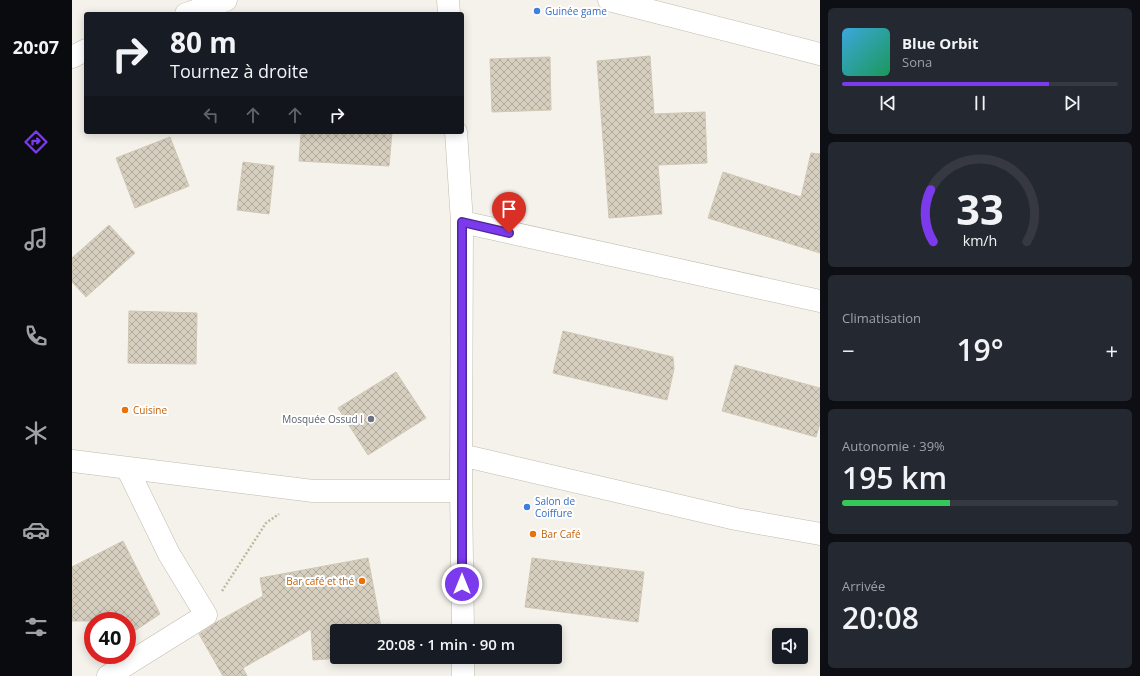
<!DOCTYPE html>
<html lang="fr">
<head>
<meta charset="utf-8">
<style>
	body { margin:0; font-family:"Open Sans",sans-serif; background:#242831; color:#f1f3f6; height:100vh; display:flex; flex-direction:column; font-size:15px; white-space:nowrap }
	* { box-sizing:border-box; margin:0 }
	p { font-size:13px; color:#9ea1a6 }
	.icon { flex:none; width:22px; height:22px; fill:none; stroke:currentColor; stroke-width:2; stroke-linecap:round; stroke-linejoin:round }
	.map { position:relative; flex:1; overflow:hidden }
	.sheet { display:flex; flex-direction:column; gap:8px; padding:8px; background:#0d0f14; width:320px }
	.sheet>* { flex:none }
	.hud { position:absolute; left:12px; top:12px; width:380px; height:122px; border-radius:4px; box-shadow:0 2px 10px #0003; background:#171b24; color:#f1f3f6; overflow:hidden }
	.controls { position:absolute; left:700px; top:628px; display:grid; gap:8px }
	.controls a { display:grid; place-items:center; width:36px; height:36px; border-radius:4px; background:#171b24; box-shadow:0 2px 10px #0003; font-size:20px }
	.speed { position:absolute; left:12px; top:612px; display:flex; gap:8px; font-size:20px; font-weight:700; text-align:center }
	.speed>* { display:grid; place-content:center; width:52px; height:52px; border-radius:50%; background:#171b24; box-shadow:0 2px 10px #0003; line-height:1 }
	.speed .limit { border:6px solid #d22; background:#fff; color:#111 }
	.pin { position:absolute; display:grid; place-items:center; width:34px; height:34px; color:#fff; margin:-41px -17px; border-radius:50% 50% 50% 0; rotate:-45deg; box-shadow:0 0 4px #0007 }
	.pin .icon { rotate:45deg }
	.me { position:absolute; width:44px; margin:-22px; rotate:0deg; stroke-linejoin:round; filter:drop-shadow(0 0 3px #0008) }
	.turn { display:flex; align-items:center; gap:14px; height:84px; padding:0 20px; font-size:18px }
	.turn .icon { width:52px; height:52px; stroke-width:2.5 }
	.turn b { display:block; font-size:28px; line-height:34px }
	.lanes { display:flex; align-items:center; height:38px; padding:0 20px; background:#0003; justify-content:center; gap:20px; direction:ltr }
	.lanes .off { opacity:.35 }
	.big { font-size:30px; font-weight:600; line-height:1.1 }
	.sheet .widget { flex:1; display:flex; flex-direction:column; justify-content:center; gap:6px; min-width:0; padding:0 14px; border-radius:6px; background:#242831 }
	.sheet .dial { align-items:center; gap:0 }
	.dial svg { height:104px; overflow:visible; fill:none; stroke:#363941; stroke-width:7; stroke-linecap:round; text-anchor:middle }
	.dial text { fill:#f1f3f6; stroke:none }
	.song { display:flex; align-items:center; gap:12px }
	.cover { width:48px; height:48px; border-radius:6px; background:linear-gradient(135deg,hsl(200 70% 55%),hsl(150 70% 35%)) }
	.played { height:4px; border-radius:2px; background:linear-gradient(90deg,#7c3aed 75%,#363941 75%) }
	.keys { display:flex; justify-content:space-around; direction:ltr }
	.heat { display:flex; justify-content:space-between; align-items:center; font-size:22px; direction:ltr }
	.charge { height:6px; border-radius:3px; background:linear-gradient(90deg,#34c759 39%,#363941 0) }
	.trip { position:absolute; left:258px; top:624px; width:232px; height:40px; border-radius:4px; background:#171b24; box-shadow:0 2px 10px #0003; font-weight:600; line-height:40px; text-align:center }
	main { display:flex; flex:1; min-height:0 }
	.tabs { display:flex; flex-direction:column; width:72px; justify-content:space-around; align-items:center; background:#090b0e; color:#9ea1a6 }
	.tabs .icon { width:28px; height:28px }
	.tabs .selected { color:#7c3aed }
	.tabs b { font-size:18px; color:#f1f3f6 }
	.map>svg:first-child { display:block }
	.building { fill:url(#building-cross-hatch); stroke:#d1c7b4 }
	.lines { fill:none; stroke-linecap:round; stroke-linejoin:round }
	.minor-casing { stroke:#c0bbad; stroke-width:23 }
	.path { stroke:#c1b79f; stroke-width:2.5; stroke-dasharray:2 2; stroke-linecap:butt }
	.minor { stroke:#fff; stroke-width:22 }
	.route-casing { stroke:#51269a; stroke-width:10 }
	.route { stroke:#7c3aed; stroke-width:7 }
	.shop-dot { fill:#3f7fe0; stroke:#fff; stroke-width:1.5 }
	.food-dot { fill:#e8710a; stroke:#fff; stroke-width:1.5 }
	.worship-dot { fill:#6b7280; stroke:#fff; stroke-width:1.5 }
	.labels { text-anchor:middle; stroke-width:4; stroke-linejoin:round; paint-order:stroke }
	.shop-label { font-size:10px; fill:#366cbe; stroke:#fff; text-anchor:start }
	.food-label { font-size:10px; fill:#c56008; stroke:#fff; text-anchor:start }
	.worship-label { font-size:10px; fill:#5b616d; stroke:#fff; text-anchor:end }
</style>
</head>
<body>
<main>
<nav class="tabs">
<b>20:07</b>
<svg class="icon selected" aria-label="directions" viewBox="0 0 24 24"><path d="M12 3l9 9-9 9-9-9zM9 14v-3h6M13 9l2 2-2 2"/></svg>
<svg class="icon" aria-label="music" viewBox="0 0 24 24"><path d="M9 18V5l10-2v13"/><circle cx="6" cy="18" r="3"/><circle cx="16" cy="16" r="3"/></svg>
<svg class="icon" aria-label="phone" viewBox="0 0 24 24"><path d="M5 4h4l2 5-3 2q2 4 5 5l2-3 5 2v4C11 20 4 13 5 4z"/></svg>
<svg class="icon" aria-label="climate" viewBox="0 0 24 24"><path d="M12 3v18M4 7l16 10M4 17L20 7"/></svg>
<svg class="icon" aria-label="car" viewBox="0 0 24 24"><path d="M5 17H2v-5l4-1 3-4h7l3 4 3 1v5h-3M9 17h6M6 11h13"/><circle cx="7" cy="17" r="2"/><circle cx="17" cy="17" r="2"/></svg>
<svg class="icon" aria-label="filters" viewBox="0 0 24 24"><path d="M4 7h16M4 17h16"/><circle cx="9" cy="7" r="2"/><circle cx="15" cy="17" r="2"/></svg>
</nav>
<div class="map">
<svg width="748" height="676" viewBox="0 0 748 676">
	<defs>
		<pattern id="building-cross-hatch" width="8" height="8" patternUnits="userSpaceOnUse"><rect width="8" height="8" fill="#d6cfc0"/><path d="M0 0l8 8M0 8l8-8" fill="none" stroke="#b0aa9d"/></pattern>
	</defs>
	<rect width="100%" height="100%" fill="#f5f2eb"/>
	<!-- building -->
	<path class="building" d="M578,56L582,114L633,112L635,163L586,165L590,214L537,218L525,61Z
		M478,57L479,110L420,112L418,59Z
		M229,132H320L317,166L227,161Z
		M98,137L117,186L63,208L44,158Z
		M739,153L748,154V253L636,218L651,172L729,197Z
		M171,162L202,166L197,214L165,210Z
		M37,225L63,253L14,297L0,282V258Z
		M57,311L125,313L124,364L56,363Z
		M491,331L601,357L602,369L595,400L481,373Z
		M663,365L748,388V423L744,437L650,411Z
		M324,372L354,418L296,455L266,408Z
		M51,541L88,614L55,636V621H0V567Z
		M296,558L309,627L317,624L319,631H265V657H283L241,660L239,629L171,668L175,676H151L127,634L143,623L191,596L188,578Z
		M460,558L572,572L566,622L453,607Z"/>
	<g class="lines">
		<defs>
			<path id="minor" d="M376,0L377,14
				M537,0L748,54
				M114,14L154,0
				M0,57L14,50
				M384,132L390,222L389,491L391,631
				M390,222L748,301
				M389,455L664,519L748,534
				M0,461L241,491H389
				M391,657V676
				M36,676L134,615L97,554L55,468"/>
		</defs>
		<!-- minor casing -->
		<use href="#minor" class="minor-casing"/>
		<!-- path -->
		<path class="path" d="M150,591L194,523L207,514"/>
		<!-- minor -->
		<use href="#minor" class="minor"/>
	</g>
	<g class="lines">
		<defs>
			<path id="route" d="M390,584V222L437,233"/>
		</defs>
		<!-- route casing -->
		<use href="#route" class="route-casing"/>
		<!-- route -->
		<use href="#route" class="route"/>
	</g>
	<!-- markers -->
	<g class="shop-dot">
		<circle cx="465" cy="11" r="4"/>
		<circle cx="455" cy="507" r="4"/>
	</g>
	<g class="food-dot">
		<circle cx="53" cy="410" r="4"/>
		<circle cx="461" cy="534" r="4"/>
		<circle cx="290" cy="581" r="4"/>
	</g>
	<circle class="worship-dot" cx="299" cy="419" r="4"/>
	<g class="labels">
		<!-- shop labels -->
		<g class="shop-label">
			<text x="473" y="15">Guinée game</text>
			<text x="463" y="505">Salon de<tspan x="463" dy="12">Coiffure</tspan></text>
		</g>
		<!-- food labels -->
		<g class="food-label">
			<text x="61" y="414">Cuisine</text>
			<text x="469" y="538">Bar Café</text>
			<text x="282" y="585" text-anchor="end">Bar café et thé</text>
		</g>
		<!-- worship labels -->
		<g class="worship-label">
			<text x="291" y="423">Mosquée Ossud I</text>
		</g>
	</g>
</svg>
<div class="controls">
<a><svg class="icon" aria-label="sound" viewBox="0 0 24 24"><path d="M4 9h4l5-4v14l-5-4H4zM17 9q2 3 0 6"/></svg></a>
</div>
<div class="speed"><div class="limit">40</div></div>
<div class="pin" style="left:437px;top:233px;background:#d93025"><svg class="icon" aria-label="arrive" viewBox="0 0 24 24"><path d="M6 21V4h12l-3 4 3 4H6"/></svg></div>
<svg class="me" style="left:390px;top:584px" viewBox="-20 -20 40 40"><circle r="17" fill="#7c3aed" stroke="#fff" stroke-width="3"/><path d="M0-11L8 9 0 5-8 9z" fill="#fff"/></svg>
<div class="trip">20:08 · 1 min · 90 m</div>
<div class="hud">
<div class="turn"><svg class="icon" aria-label="right" viewBox="0 0 24 24"><path d="M7 20v-9h11M14 6l5 5-5 5"/></svg><div><b>80 m</b>Tournez à droite</div></div>
<div class="lanes"><svg class="icon off" aria-label="left" viewBox="0 0 24 24"><path d="M17 20v-9H6M10 6l-5 5 5 5"/></svg><svg class="icon off" aria-label="ahead" viewBox="0 0 24 24"><path d="M12 20V5M6 11l6-6 6 6"/></svg><svg class="icon off" aria-label="ahead" viewBox="0 0 24 24"><path d="M12 20V5M6 11l6-6 6 6"/></svg><svg class="icon" aria-label="right" viewBox="0 0 24 24"><path d="M7 20v-9h11M14 6l5 5-5 5"/></svg></div>
</div>
</div>
<section class="sheet">
<div class="widget">
<div class="song"><i class="cover"></i><div><b>Blue Orbit</b><p>Sona</p></div></div>
<div class="played"></div>
<div class="keys"><svg class="icon" aria-label="previous" viewBox="0 0 24 24"><path d="M18 5L8 12l10 7zM5 5v14"/></svg><svg class="icon" aria-label="pause" viewBox="0 0 24 24"><path d="M8 5v14M16 5v14"/></svg><svg class="icon" aria-label="next" viewBox="0 0 24 24"><path d="M6 5l10 7-10 7zM19 5v14"/></svg></div>
</div>
<div class="widget dial"><svg viewBox="0 0 100 80">
<path d="M14 69A42 42 0 1 1 86 69"/>
<path d="M14 69A42 42 0 0 1 12 29" stroke="#7c3aed"/>
<text x="50" y="56" font-size="32" font-weight="700">33</text>
<text x="50" y="72" font-size="11">km/h</text>
</svg></div>
<div class="widget"><p>Climatisation</p>
<div class="heat"><a>−</a><b class="big">19°</b><a>+</a></div>
</div>
<div class="widget"><p>Autonomie · 39%</p><b class="big">195 km</b><div class="charge"></div></div>
<div class="widget"><p>Arrivée</p><b class="big">20:08</b></div>
</section>
</main>
</body>
</html>
